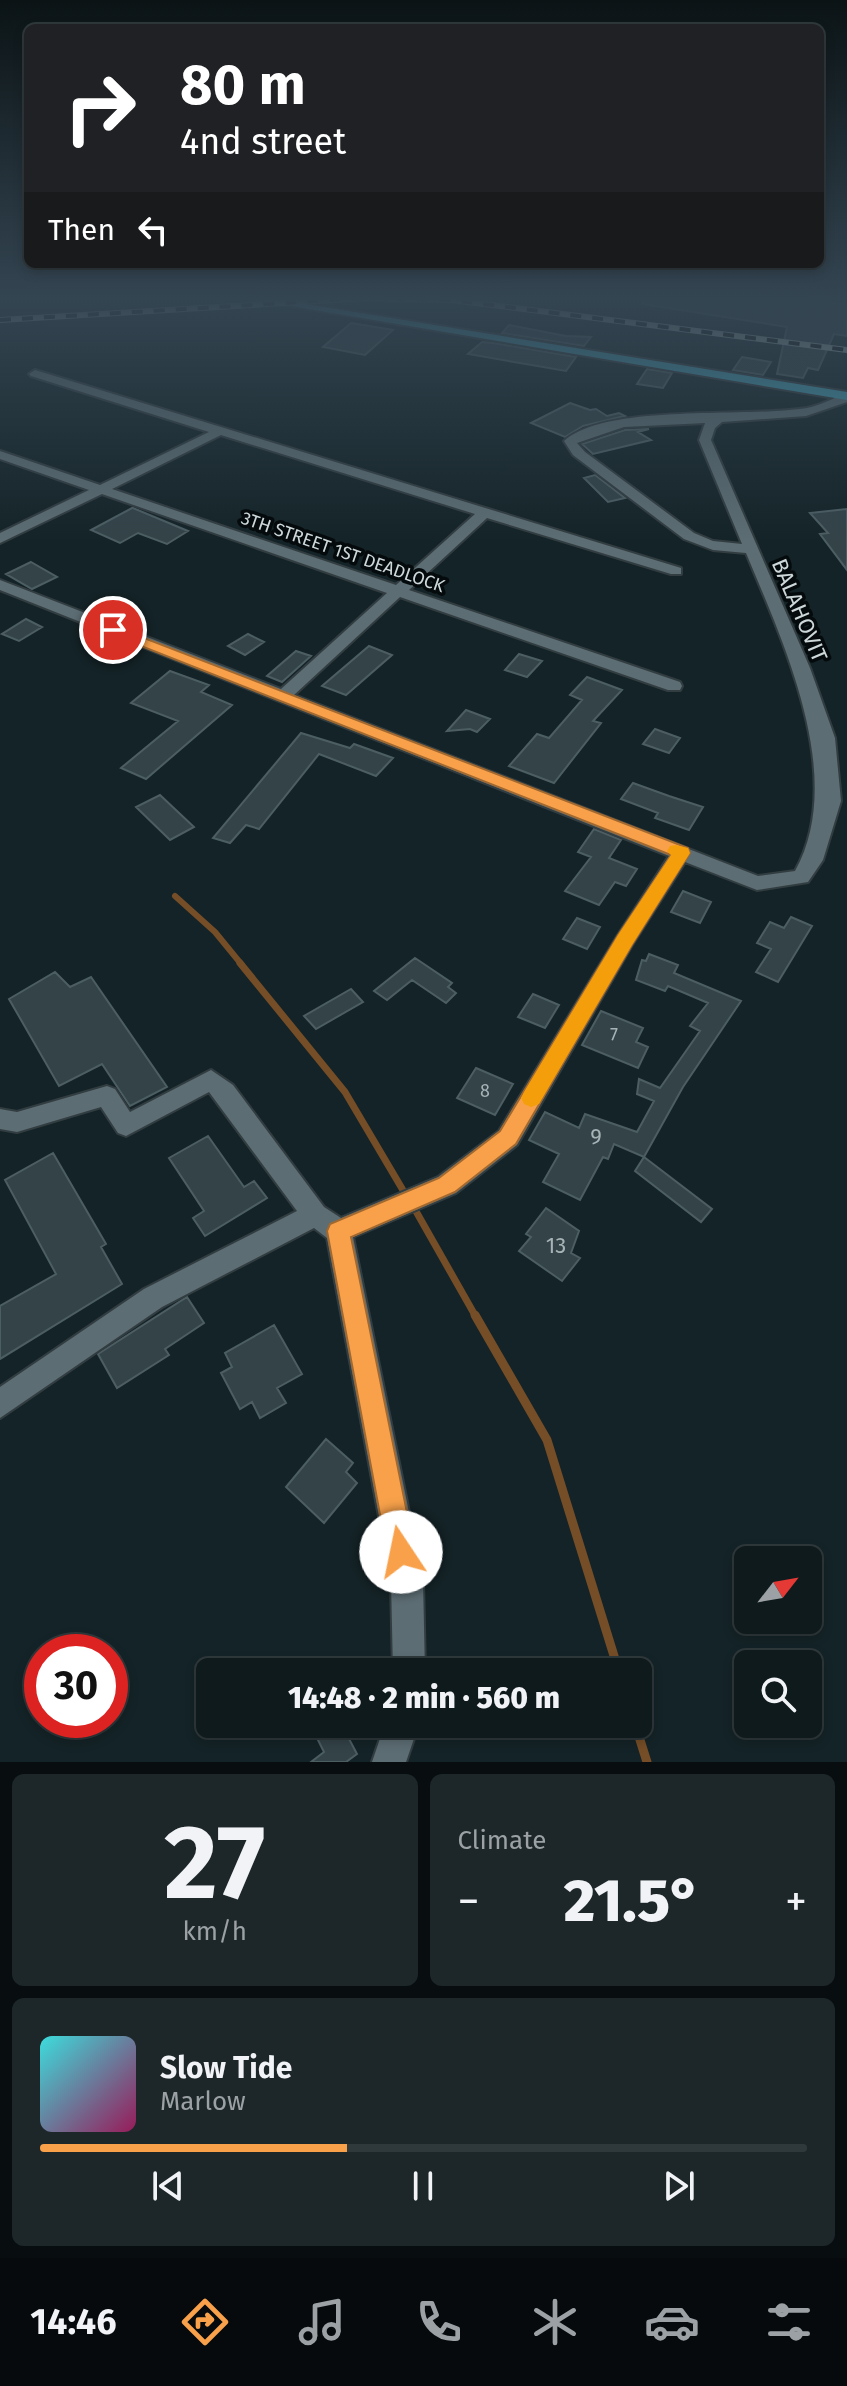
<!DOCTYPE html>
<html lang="en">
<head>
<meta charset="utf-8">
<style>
	body { margin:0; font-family:"Fira Sans",sans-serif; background:#1d272a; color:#f1f3f6; height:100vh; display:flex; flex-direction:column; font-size:30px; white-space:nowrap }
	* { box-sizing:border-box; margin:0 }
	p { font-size:26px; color:#9ba1a4 }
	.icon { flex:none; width:44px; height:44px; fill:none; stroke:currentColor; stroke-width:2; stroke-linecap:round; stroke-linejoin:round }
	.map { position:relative; height:1762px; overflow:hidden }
	.side { display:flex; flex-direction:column; gap:12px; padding:12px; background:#080e10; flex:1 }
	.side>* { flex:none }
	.guide { position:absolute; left:24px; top:24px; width:800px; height:244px; border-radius:12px; box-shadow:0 4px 12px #0003,0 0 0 2px #2f383b; background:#202124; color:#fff; overflow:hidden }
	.needle { width:52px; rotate:59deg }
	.tools { position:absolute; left:734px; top:1546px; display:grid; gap:16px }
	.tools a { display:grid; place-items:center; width:88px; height:88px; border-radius:12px; background:#0f1a1d; box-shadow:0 4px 12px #0003,0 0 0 2px #2f383b; font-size:40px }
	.speed { position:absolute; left:24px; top:1634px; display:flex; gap:16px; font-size:40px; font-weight:700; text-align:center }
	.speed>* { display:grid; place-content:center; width:104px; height:104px; border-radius:50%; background:#0f1a1d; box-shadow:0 4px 12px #0003,0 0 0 2px #2f383b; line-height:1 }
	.speed .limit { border:12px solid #d22; background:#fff; color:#111 }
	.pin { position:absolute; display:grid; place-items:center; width:68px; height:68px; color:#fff; margin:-34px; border:4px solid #fff; border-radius:50%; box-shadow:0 2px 8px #0007 }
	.me { position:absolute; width:88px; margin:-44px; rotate:349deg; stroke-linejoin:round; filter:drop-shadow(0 0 6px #0008) }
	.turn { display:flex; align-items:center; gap:28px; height:168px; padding:0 24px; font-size:36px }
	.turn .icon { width:104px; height:104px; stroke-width:2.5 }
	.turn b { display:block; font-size:56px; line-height:68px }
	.then { display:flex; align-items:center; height:76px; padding:0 24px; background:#0003; gap:16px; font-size:30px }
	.big { font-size:60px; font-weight:800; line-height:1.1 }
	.side .tile { flex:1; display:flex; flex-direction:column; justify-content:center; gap:12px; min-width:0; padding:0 28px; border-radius:12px; background:#1d272a }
	.side .dial { align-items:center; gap:0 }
	.dial b { font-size:104px; line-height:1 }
	.song { display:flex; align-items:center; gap:24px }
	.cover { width:96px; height:96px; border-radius:12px; background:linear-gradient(135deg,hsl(180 70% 55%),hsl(330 70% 35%)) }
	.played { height:8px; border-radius:4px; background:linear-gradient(90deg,#f8a14a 40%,#2f383b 40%) }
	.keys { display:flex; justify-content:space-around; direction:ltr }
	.heat { display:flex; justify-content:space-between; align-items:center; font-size:44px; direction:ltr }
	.side .tiles { flex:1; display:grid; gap:12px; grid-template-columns:1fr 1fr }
	.tile:last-child { grid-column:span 2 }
	.trip { position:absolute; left:196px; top:1658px; width:456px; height:80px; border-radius:12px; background:#0f1a1d; box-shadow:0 4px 12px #0003,0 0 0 2px #2f383b; font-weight:800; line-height:80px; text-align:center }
	.tab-bar { display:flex; height:128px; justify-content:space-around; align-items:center; background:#060a0c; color:#9ba1a4 }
	.tab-bar .icon { width:56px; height:56px }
	.tab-bar .on { color:#f8a14a }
	.tab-bar b { font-size:36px; color:#f1f3f6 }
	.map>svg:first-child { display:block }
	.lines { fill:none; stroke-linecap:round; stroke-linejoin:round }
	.stream-far2 { stroke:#754d27; stroke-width:6 }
	.stream-far1 { stroke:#754d27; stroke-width:7 }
	.stream { stroke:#754d27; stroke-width:9 }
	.building { fill:#334348; stroke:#4d5e63; stroke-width:2 }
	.minor-casing { stroke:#323d41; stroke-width:4 }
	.major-casing { stroke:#323d41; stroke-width:4 }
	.minor { fill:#5c6d73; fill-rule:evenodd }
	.major { fill:#429eb5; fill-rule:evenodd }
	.rail-casing { stroke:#a4afb2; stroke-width:6 }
	.rail { stroke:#050b0d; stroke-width:4; stroke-dasharray:11; stroke-linecap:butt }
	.route { fill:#f8a14a; stroke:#a16930; stroke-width:2 }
	.slow { fill:#f59e0b }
	.labels { text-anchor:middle; stroke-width:7; stroke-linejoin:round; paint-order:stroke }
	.far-street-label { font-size:18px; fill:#ced8db; stroke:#050b0d }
	.number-label { font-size:18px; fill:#a7b3b6 }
	.street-label { font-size:22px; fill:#ced8db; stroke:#050b0d }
	.near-number-label { font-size:22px; fill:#a7b3b6 }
</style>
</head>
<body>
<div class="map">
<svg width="847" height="1762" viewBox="0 0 847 1762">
	<rect width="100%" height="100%" fill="#142327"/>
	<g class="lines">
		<!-- stream-far2 -->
		<path class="stream-far2" d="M175,896L215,932L242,965"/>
		<!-- stream-far1 -->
		<path class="stream-far1" d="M240,963L345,1092L407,1197
			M413,1206L476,1317"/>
		<!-- stream -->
		<path class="stream" d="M475,1315L547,1440L619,1672
			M635,1724L647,1762"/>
	</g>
	<!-- building -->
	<path class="building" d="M643,296H789L847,305V336L834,334L818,370L808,368L803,378L777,374L787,327L642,304Z
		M351,323L393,330L365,355L323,347Z
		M509,325L566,336L591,337L584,346L502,333Z
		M482,342L493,343L576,357L566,371L468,354Z
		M742,357L771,362L763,375L733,370Z
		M647,369L672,373L663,388L637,384Z
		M570,403L590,410L596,409L607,416L619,413L625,416L583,426L565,437L531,423Z
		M649,429L638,432L651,440L593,454L582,444L625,430Z
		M595,475L625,498L608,502L584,478Z
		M132,508H133L188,531L167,544L138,533L120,543L91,530Z
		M847,509V570L820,534L828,533L810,513Z
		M31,562L57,577L32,589L6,574Z
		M26,619L42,627L19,641L2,634Z
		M248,634L264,642L245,655L228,646Z
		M369,646L392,655L346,695L322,686Z
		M296,651L311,656L282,682L267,676Z
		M519,654L542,661L527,677L505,670Z
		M170,671L209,685L201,692L232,705L146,779L121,768L178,721L131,703Z
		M587,677L622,690L593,721L601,723L554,783L509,766L537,734L549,738L582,700L570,695Z
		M466,710L490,719L477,732L470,729L447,731Z
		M655,729L680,738L669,753L643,744Z
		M301,733L350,748L354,744L393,758L376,776L319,754L259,829L246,825L230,843L213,838Z
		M633,783L669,796L703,807L689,830L655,818L658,813L621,799Z
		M160,795L194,827L170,840L136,807Z
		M594,829L621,840L609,858L637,869L626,886L615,882L599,905L565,891L591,857L578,852Z
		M683,891L711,902L700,923L671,912Z
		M791,917L812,926L778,982L756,972L771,949L757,943L770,922L784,928Z
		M577,918L600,927L587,949L563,939Z
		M649,954L678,965L674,973L741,1001L683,1087L644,1157L614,1144L608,1159L603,1157L580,1200L543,1182L559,1154L529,1140L545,1112L579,1128L585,1114L637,1132L654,1101L637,1094L639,1079L660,1088L700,1031L690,1026L708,1003L668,986L665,991L636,980L642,960L646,961Z
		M415,958L452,983L448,987L456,993L446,1003L412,980L387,1000L374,991Z
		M55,972L70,987L91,977L167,1087L130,1106L102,1064L59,1086L9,999Z
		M351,989L363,1002L316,1029L304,1016Z
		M533,994L559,1005L545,1028L518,1017Z
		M601,1011L643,1028L636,1042L648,1047L638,1068L582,1045Z
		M476,1068L513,1084L495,1115L457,1098Z
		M208,1136L244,1187L254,1181L267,1198L205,1236L193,1218L204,1211L169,1158Z
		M53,1153L106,1244L101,1247L122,1284L0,1359V1306L56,1274L5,1180Z
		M644,1157L712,1209L701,1222L635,1171Z
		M546,1208L579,1231L571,1253L580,1258L562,1281L519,1251L531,1237L526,1234Z
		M187,1297L204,1323L165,1349L169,1355L117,1388L98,1354Z
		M274,1325L302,1374L277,1388L286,1403L260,1418L252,1402L240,1409L221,1373L232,1367L225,1353Z
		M326,1439L353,1463L346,1472L357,1483L324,1523L286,1487Z
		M310,1724H361L347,1735L357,1754L346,1762H311L324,1752Z"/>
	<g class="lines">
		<defs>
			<path id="minor" d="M35,370L681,568V574H671L487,518L409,590L680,682L682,686L680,690H668L400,597L294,695L758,876L795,871C847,778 784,644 746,553L713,550L684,539L573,455L564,441C607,403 746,418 807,408C822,405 833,398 847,393V402L806,416L722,422L715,428L711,440L810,668L835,738L841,801L823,860L808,882L757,890L685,862L632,945L517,1145L456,1193L353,1237L423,1581L425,1672H393L391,1581L327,1238L314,1228L162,1307L0,1418V1387L144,1289L297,1211L209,1092L126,1136L118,1133L101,1107L17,1132L0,1129V1109L17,1112L107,1086L115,1089L130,1112L211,1070L233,1085L324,1207L341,1218L438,1177L499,1131L618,935L669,856L0,590V580L281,689L387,593L102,494L0,543V533L89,490L0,459V451L100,485L209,432L31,376L29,374ZM705,423L699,440L742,544L713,541L694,533L585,452L577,443L624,427ZM221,435L475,514L396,585L112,489Z
				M385,1724H419L406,1762H372Z"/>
			<path id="major" d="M232,296H256L847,392V400Z"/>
		</defs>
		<!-- minor casing -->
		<use href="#minor" class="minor-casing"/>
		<!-- major casing -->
		<use href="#major" class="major-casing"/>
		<!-- minor -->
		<use href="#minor" class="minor"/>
		<!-- major -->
		<use href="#major" class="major"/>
		<defs>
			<path id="rail" d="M0,320L367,298L452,300L847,350"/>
		</defs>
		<!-- rail casing -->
		<use href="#rail" class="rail-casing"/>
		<!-- rail -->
		<use href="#rail" class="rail"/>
	</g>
	<!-- sky -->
	<linearGradient id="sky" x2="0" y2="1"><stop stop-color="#0b1315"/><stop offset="0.55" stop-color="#344552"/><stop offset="1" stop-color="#344552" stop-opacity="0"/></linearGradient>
	<rect width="847" height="543" fill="url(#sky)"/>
	<!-- route -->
	<path class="route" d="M113,626L688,848L690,853L632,945L516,1144L455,1192L351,1237L415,1552L411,1562L401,1566L391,1562L387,1552L327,1231L330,1224L439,1178L500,1131L618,935L671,855L108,633L106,630Z"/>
	<!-- slow -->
	<path class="slow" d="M676,845L688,848L690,853L632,945L539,1104L531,1107L524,1104L521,1098L524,1092L618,935L671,855L667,851L670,846Z"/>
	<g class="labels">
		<!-- far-street labels -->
		<g class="far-street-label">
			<text transform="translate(343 552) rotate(19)" y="6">3TH STREET 1ST DEADLOCK</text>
		</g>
		<!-- number labels -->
		<g class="number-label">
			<text x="614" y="1041">7</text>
			<text x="485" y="1097">8</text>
		</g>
		<!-- street labels -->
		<g class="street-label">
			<text transform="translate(800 610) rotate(67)" y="8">BALAHOVIT</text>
		</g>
		<!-- near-number labels -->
		<g class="near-number-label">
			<text x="596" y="1144">9</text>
			<text x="556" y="1253">13</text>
		</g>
	</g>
</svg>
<div class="tools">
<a><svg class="needle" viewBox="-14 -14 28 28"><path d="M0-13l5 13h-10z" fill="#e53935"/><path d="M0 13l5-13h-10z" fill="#9ba1a4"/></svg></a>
<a><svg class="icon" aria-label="search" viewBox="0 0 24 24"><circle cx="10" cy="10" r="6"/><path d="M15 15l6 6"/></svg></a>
</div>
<div class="speed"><div class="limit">30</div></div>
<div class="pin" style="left:113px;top:630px;background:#d93025"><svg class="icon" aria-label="arrive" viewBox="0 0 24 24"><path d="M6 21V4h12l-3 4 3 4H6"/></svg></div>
<svg class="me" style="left:401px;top:1552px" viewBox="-20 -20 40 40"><circle r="19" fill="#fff"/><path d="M0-13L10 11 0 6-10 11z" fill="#f8a14a"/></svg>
<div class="trip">14:48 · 2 min · 560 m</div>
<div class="guide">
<div class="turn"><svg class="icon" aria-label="right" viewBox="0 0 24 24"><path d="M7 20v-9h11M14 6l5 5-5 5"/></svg><div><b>80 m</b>4nd street</div></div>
<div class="then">Then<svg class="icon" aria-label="left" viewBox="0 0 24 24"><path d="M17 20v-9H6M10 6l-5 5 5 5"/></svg></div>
</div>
</div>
<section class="side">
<div class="tiles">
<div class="tile dial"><b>27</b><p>km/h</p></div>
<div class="tile"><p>Climate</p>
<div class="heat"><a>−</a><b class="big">21.5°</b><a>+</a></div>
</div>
<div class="tile">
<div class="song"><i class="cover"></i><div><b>Slow Tide</b><p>Marlow</p></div></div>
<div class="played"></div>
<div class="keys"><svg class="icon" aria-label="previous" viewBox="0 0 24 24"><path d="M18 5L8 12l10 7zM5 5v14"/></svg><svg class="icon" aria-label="pause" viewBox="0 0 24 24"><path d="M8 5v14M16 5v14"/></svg><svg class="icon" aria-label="next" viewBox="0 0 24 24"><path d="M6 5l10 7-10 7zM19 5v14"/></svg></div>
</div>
</div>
</section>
<nav class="tab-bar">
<b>14:46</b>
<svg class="icon on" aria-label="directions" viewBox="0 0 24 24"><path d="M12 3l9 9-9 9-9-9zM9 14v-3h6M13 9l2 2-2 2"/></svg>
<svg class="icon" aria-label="music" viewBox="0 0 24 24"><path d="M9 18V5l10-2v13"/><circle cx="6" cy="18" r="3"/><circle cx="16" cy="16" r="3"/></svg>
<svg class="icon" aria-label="phone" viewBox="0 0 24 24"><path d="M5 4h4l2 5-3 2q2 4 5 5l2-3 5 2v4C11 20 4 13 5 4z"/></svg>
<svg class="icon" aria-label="climate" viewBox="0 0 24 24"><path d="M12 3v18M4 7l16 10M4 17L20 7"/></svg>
<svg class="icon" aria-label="car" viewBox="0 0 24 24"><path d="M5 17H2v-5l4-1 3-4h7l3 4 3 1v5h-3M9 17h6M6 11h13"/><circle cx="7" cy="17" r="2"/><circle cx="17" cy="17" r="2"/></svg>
<svg class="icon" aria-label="filters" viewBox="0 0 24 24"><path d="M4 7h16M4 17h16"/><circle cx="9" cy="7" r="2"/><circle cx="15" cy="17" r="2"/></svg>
</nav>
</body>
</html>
